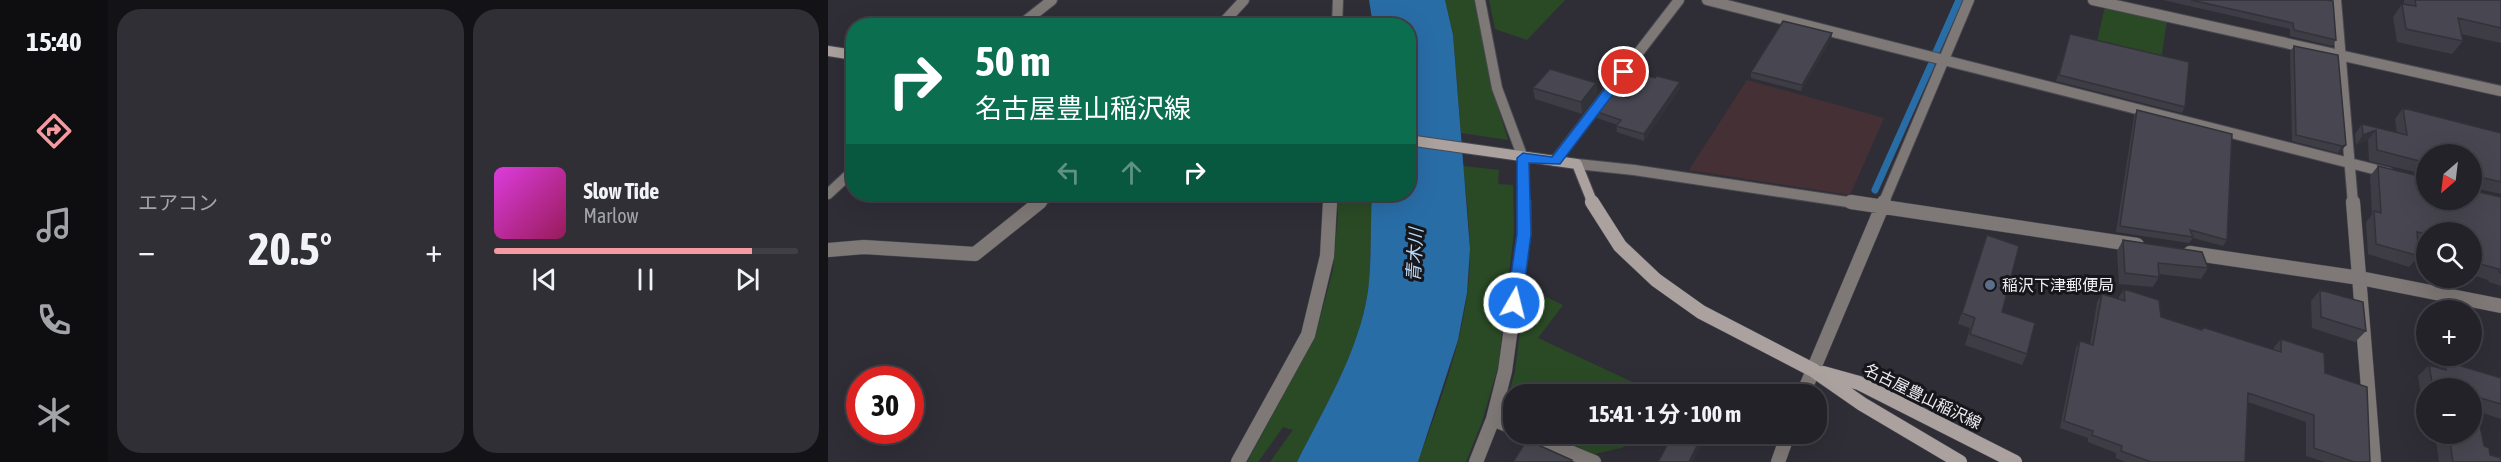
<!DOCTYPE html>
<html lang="ja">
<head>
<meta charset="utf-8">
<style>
	body { margin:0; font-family:"Asap Condensed","Noto Sans JP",sans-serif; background:#2f2f35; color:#f1f3f6; height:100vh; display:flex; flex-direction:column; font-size:22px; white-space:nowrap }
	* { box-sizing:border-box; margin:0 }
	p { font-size:20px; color:#a3a4a8 }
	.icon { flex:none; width:33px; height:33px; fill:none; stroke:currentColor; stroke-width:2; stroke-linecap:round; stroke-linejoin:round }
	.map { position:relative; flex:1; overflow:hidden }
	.panel { display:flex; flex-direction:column; gap:9px; padding:9px; background:#131317; width:720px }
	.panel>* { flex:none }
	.top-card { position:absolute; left:18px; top:18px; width:570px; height:183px; border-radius:24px; box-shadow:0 6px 24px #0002,0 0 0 2px #403f46; background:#0b6e4f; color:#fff; overflow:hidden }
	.needle { width:39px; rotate:208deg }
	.buttons { position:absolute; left:1588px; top:144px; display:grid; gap:12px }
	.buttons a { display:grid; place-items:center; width:66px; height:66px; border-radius:50%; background:#232229; box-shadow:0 6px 24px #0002,0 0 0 2px #403f46; font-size:30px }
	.speed { position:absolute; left:18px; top:366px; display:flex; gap:12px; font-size:30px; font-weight:700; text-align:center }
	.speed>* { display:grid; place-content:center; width:78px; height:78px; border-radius:50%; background:#232229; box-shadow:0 6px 24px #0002,0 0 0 2px #403f46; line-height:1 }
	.speed .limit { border:9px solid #d22; background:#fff; color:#111 }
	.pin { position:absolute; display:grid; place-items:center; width:51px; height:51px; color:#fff; margin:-26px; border:3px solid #fff; border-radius:50%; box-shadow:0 2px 6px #0007 }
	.me { position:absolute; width:66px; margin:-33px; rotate:8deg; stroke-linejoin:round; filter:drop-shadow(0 0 4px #0008) }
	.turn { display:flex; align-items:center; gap:21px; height:126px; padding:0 30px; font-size:27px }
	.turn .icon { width:78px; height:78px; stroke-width:2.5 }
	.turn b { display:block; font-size:42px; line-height:51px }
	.lanes { display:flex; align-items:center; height:57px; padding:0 30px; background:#0003; justify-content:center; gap:30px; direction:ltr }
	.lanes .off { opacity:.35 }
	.big { font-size:45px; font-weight:700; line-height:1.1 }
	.panel .tile { flex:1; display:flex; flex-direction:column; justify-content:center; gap:9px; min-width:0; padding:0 21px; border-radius:24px; background:#2f2f35 }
	.song { display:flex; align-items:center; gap:18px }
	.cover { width:72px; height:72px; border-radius:9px; background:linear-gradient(135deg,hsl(300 70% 55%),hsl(330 70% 35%)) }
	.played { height:6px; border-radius:3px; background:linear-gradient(90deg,#f49aa0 85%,#403f46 85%) }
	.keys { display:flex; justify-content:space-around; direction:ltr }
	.heat { display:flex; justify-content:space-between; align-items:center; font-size:33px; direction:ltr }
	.panel .tiles { flex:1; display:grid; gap:9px; grid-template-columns:repeat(2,1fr) }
	.trip { position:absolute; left:675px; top:384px; width:324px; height:60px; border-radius:24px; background:#232229; box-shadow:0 6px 24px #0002,0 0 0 2px #403f46; font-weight:700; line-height:60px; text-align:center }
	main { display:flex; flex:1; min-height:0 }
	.dock { display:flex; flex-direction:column; width:108px; justify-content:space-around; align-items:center; background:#0e0e10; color:#a3a4a8 }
	.dock .icon { width:42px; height:42px }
	.dock .active { color:#f49aa0 }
	.dock b { font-size:27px; color:#f1f3f6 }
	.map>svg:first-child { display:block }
	.industrial { fill:#453135 }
	.green { fill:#2a4a25 }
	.water { fill:#296da7 }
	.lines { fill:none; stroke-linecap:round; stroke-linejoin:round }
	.stream { stroke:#296da7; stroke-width:7 }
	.minor-far1-casing { stroke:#4a4951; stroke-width:12 }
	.minor-casing { stroke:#4a4951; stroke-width:15 }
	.secondary-far1-casing { stroke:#4a4951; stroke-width:12 }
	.secondary-casing { stroke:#4a4951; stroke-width:15 }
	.minor-far1 { stroke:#7e7977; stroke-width:10 }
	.minor { stroke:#7e7977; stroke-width:14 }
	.secondary-far1 { stroke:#aba29f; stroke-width:10 }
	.secondary { stroke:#aba29f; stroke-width:14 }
	.wall { fill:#3e3d46 }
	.shaded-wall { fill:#323239 }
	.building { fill:#484751; stroke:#323239; stroke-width:1.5 }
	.route { fill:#1a73e8; stroke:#114b97; stroke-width:1.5 }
	.service-dot { fill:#5c6f8a; stroke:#17171b; stroke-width:2 }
	.labels { text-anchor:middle; stroke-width:6; stroke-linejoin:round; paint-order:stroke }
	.poi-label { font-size:16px; fill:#ededf3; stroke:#17171b; text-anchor:start }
	.street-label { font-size:16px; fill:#ededf3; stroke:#17171b }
	.water-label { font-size:18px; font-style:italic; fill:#b8dafb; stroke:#17171b }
</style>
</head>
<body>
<main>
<nav class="dock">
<b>15:40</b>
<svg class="icon active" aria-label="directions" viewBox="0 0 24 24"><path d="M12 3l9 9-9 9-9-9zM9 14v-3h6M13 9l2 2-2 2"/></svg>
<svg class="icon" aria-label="music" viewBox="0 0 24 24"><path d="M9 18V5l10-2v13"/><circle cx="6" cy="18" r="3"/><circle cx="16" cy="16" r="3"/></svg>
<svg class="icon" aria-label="phone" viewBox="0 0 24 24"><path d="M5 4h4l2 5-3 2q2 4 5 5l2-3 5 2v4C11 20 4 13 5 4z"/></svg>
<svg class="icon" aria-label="climate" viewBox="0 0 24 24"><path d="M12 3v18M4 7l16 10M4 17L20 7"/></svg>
</nav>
<section class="panel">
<div class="tiles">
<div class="tile"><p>エアコン</p>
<div class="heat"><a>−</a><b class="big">20.5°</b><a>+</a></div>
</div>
<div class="tile">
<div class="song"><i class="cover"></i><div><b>Slow Tide</b><p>Marlow</p></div></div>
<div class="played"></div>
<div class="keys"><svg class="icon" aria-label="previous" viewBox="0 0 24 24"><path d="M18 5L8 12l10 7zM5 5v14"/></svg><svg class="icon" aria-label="pause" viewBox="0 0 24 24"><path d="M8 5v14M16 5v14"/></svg><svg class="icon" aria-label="next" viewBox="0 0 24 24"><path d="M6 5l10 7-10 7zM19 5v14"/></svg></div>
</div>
</div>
</section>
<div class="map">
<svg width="1673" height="462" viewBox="0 0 1673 462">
	<rect width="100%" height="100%" fill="#2f2e37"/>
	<!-- industrial -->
	<path class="industrial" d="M919,80L1056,118L1022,195L861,170Z"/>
	<!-- green -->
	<path class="green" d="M617,0H646L665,91L680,140L633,133L625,35Z
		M661,0H737L699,40L667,29Z
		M1277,6L1339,20L1333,61L1268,46Z
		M635,166L671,170L670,184L685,185L686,232L670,367L654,422L638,462H590C615,393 643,323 642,248C641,221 638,193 635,166Z
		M507,194H544C542,225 544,259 540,291C531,352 496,408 469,462H442L465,430L455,427L430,462H419L487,337L505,270L510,214Z
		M704,293H710L735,305L710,338L830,394H686L685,413L679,401L687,371L696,299Z
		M721,434H823L793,448L766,454Z"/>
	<!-- water -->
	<path class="water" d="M541,0H617L625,35L642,249L639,293L630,340L590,462H469C496,408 531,352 540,291C544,259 542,225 544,194H580V26L545,25Z"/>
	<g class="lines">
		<!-- stream -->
		<path class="stream" d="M1108,52L1131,0
			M1047,190L1103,65"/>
		<defs>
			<path id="minor-far1" d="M652,0L669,88L695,158L696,204
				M879,0L1561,173
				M1265,0L1673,91
				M1508,0L1525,204
				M191,26L224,0
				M392,26L416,0
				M509,26L510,0
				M727,161L851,0
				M749,164L806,170L1033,204
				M0,194L26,170
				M500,194L502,204
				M210,204L223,194
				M1055,204L1141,0"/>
			<path id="minor" d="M1023,202L1309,245
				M1525,202L1546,462
				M0,250L36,247L147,254L212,202
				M1362,253L1532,278L1673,306
				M975,394L1056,202
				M665,419L686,428
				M698,434L766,462
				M410,462L480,335L499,256L502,202
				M648,462L665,419L677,371L696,234V202
				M950,462L960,434"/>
			<path id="secondary-far1" d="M0,51L26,55
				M580,140L749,164L765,204"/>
			<path id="secondary" d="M764,202L792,246L828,280L873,312L985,370L1034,404L1132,462
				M995,373L1031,383L1187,462"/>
		</defs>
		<!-- minor-far1 casing -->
		<use href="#minor-far1" class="minor-far1-casing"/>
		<!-- minor casing -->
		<use href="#minor" class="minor-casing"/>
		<!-- secondary-far1 casing -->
		<use href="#secondary-far1" class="secondary-far1-casing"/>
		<!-- secondary casing -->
		<use href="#secondary" class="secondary-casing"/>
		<!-- minor-far1 -->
		<use href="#minor-far1" class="minor-far1"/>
		<!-- minor -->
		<use href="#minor" class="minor"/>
		<!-- secondary-far1 -->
		<use href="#secondary-far1" class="secondary-far1"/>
		<!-- secondary -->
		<use href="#secondary" class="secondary"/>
	</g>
	<!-- wall -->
	<path class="wall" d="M1335,0H1499L1508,40L1504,46L1462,36V29Z
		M1576,0H1673V43L1633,34L1635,41L1624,54L1569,42L1565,17L1574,4H1576Z
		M1004,33L1003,39L973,91L923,78V72Z
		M1242,34L1357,107L1354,113L1228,81Z
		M1466,46L1518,145L1513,151L1510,153L1464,141L1462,52Z
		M768,83L769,94L754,114L707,99L705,88Z
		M852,88L816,141L789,132L788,126L790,125L769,118V112L800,98Z
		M1575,108L1673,133V194L1650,189L1651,192L1673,197V286L1661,282L1660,280L1644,275V232H1599V247L1590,245L1591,256L1581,267L1540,254L1538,222L1544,215L1542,176L1550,166L1599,200L1644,154H1599V175L1541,161L1540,140L1528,145L1527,134L1534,124L1569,133L1567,119Z
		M1309,110L1399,240L1395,246L1365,238L1361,243L1288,232L1306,116Z
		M1159,235L1174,312L1199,354L1194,365L1137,345L1142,328L1130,324Z
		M1295,240L1380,268L1373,279L1331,274V277L1325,287L1291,284L1289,251Z
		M1296,289L1333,317L1373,329L1374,327L1446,350V347L1453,339L1497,373L1542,462H1497L1478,456V422L1420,402L1417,462H1297L1288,458V453L1260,442V438L1232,428L1248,348L1252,341L1262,344L1269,302L1274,294L1291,299V297Z
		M1492,290L1538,331L1527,342L1484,328L1483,301Z
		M1617,361L1673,378V419L1649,411L1656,446L1662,455L1673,462H1611L1607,434H1644V388H1599V404L1594,403L1590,376L1601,365L1610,367Z"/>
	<!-- shaded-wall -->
	<path class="shaded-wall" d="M1004,33L1003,39L973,91L974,85Z
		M852,82V88L816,141V134Z
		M768,83L769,94L754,114L753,102Z
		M1548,130L1540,140L1528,145L1535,135Z
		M1518,145L1513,151L1510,153L1514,146Z
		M875,434H878V436L865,462H861Z"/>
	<!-- building -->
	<path class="building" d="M1363,0H1499L1505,1L1508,40L1466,30L1465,23Z
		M1587,0H1673V28L1630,18L1635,41L1578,29L1574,4L1588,6Z
		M955,21L1004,33L974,85L923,72Z
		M1242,34L1361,62L1357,107L1231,75Z
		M1466,46L1510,55L1518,145L1514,146L1468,135Z
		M722,69L768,83L753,102L705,88Z
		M820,76L827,78L829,76L852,82L816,134L788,126L793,120L769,112L784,93L800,98Z
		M1575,108L1673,133V182L1652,177L1646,183L1651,192L1673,197V273L1671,272V269L1648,263L1646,248L1644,247V232H1599V234L1589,232L1591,256L1548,244L1546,211L1553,213L1550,166L1599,178V200H1644V154H1599V163L1549,150L1548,130L1535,135L1534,124L1579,135Z
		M1309,110L1404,134L1399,240L1362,230L1365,237L1292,226Z
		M1159,235L1191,246L1174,312L1207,323L1199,354L1142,334L1147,318L1134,313Z
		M1295,240L1374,252L1380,268L1330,263L1331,277L1297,273Z
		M1296,289L1331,300L1333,317L1374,330V327L1453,352V339L1496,353L1497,373L1539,387L1542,462H1526L1486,448V415L1420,393L1417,462H1323L1293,451L1294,446L1264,435L1265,431L1236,421L1252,341L1265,345L1274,294L1297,301Z
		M1492,290L1535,302L1538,331L1493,317Z
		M1617,361L1673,378V404L1646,396L1656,446L1661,448L1662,455L1673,458V462H1625L1621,434H1644V388H1605L1601,365L1618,370Z
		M845,434H875L861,462H830Z
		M699,440L744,460L743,462H685Z"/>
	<!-- route -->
	<path class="route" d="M796,68L802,72L732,164L701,163L703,234L694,303L692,307H681L679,303L689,234V158L695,153L724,157L792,69Z"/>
	<!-- markers -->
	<circle class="service-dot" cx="1162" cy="285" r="6"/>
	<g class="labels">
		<!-- poi labels -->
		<g class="poi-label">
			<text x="1174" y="291">稲沢下津郵便局</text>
		</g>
		<!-- street labels -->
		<g class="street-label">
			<text transform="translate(1095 396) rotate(26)" y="6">名古屋豊山稲沢線</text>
		</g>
		<!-- water labels -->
		<g class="water-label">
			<text transform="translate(587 255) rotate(-87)" y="6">青木川</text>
		</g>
	</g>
</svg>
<div class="buttons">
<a><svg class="needle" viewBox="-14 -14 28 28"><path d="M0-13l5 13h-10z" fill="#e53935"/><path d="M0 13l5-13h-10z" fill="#a3a4a8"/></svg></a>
<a><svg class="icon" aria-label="search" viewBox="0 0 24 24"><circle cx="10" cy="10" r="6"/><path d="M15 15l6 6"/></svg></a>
<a>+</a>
<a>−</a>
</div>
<div class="speed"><div class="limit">30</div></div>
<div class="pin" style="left:796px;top:72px;background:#d93025"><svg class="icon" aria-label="arrive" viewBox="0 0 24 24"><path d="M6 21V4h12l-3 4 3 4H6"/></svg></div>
<svg class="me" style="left:686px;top:303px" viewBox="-20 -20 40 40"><circle r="17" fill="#1a73e8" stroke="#fff" stroke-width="3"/><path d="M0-11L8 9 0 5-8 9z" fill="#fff"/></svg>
<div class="trip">15:41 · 1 分 · 100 m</div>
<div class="top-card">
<div class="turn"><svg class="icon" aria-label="right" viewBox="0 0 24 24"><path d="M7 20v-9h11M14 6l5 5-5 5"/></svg><div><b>50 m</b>名古屋豊山稲沢線</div></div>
<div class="lanes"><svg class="icon off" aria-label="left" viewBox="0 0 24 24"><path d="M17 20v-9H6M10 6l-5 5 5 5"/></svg><svg class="icon off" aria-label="ahead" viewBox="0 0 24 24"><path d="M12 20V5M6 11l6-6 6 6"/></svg><svg class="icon" aria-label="right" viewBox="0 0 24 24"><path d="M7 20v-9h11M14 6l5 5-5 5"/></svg></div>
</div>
</div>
</main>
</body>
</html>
